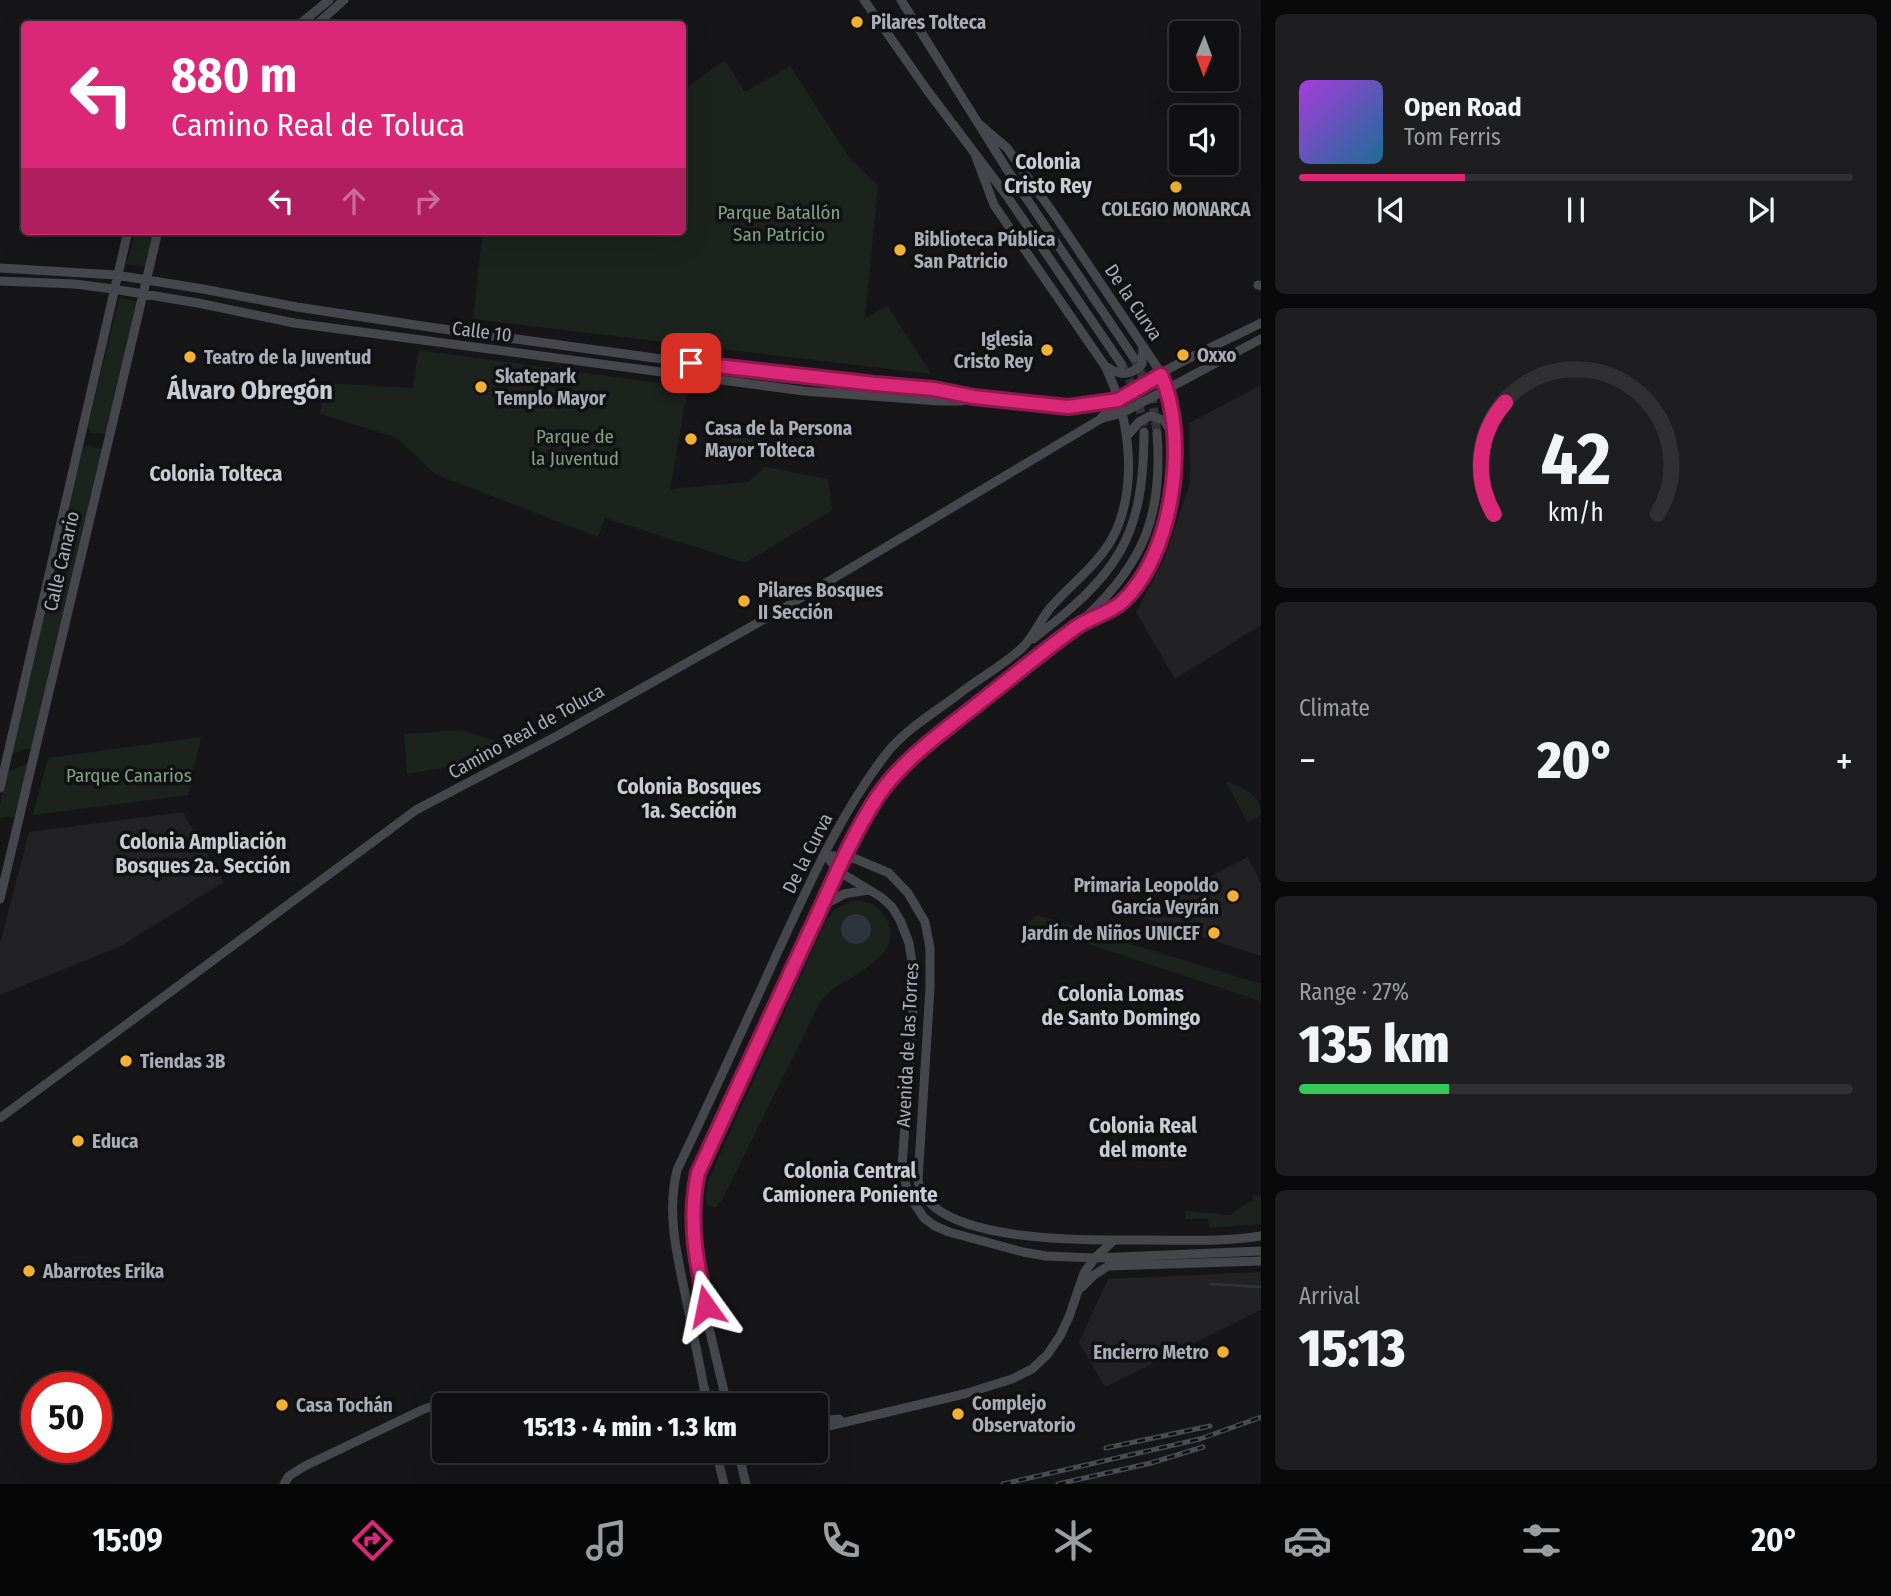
<!DOCTYPE html>
<html lang="en">
<head>
<meta charset="utf-8">
<style>
	body { margin:0; font-family:"Fira Sans Condensed",sans-serif; background:#1e1e20; color:#f1f3f6; height:100vh; display:flex; flex-direction:column; font-size:26px; white-space:nowrap }
	* { box-sizing:border-box; margin:0 }
	p { font-size:23px; color:#9c9d9f }
	.icon { flex:none; width:38px; height:38px; fill:none; stroke:currentColor; stroke-width:2; stroke-linecap:round; stroke-linejoin:round }
	.map { position:relative; flex:1; overflow:hidden }
	.side { display:flex; flex-direction:column; gap:14px; padding:14px; background:#09090a; width:630px }
	.side>* { flex:none }
	.hud { position:absolute; left:21px; top:21px; width:665px; height:214px; border-radius:7px; box-shadow:0 7px 28px #0002,0 0 0 2px #303032; background:#db2777; color:#fff; overflow:hidden }
	.needle { width:46px; rotate:181deg }
	.buttons { position:absolute; left:1169px; top:21px; display:grid; gap:14px }
	.buttons a { display:grid; place-items:center; width:70px; height:70px; border-radius:7px; background:#101012; box-shadow:0 7px 28px #0002,0 0 0 2px #303032; font-size:35px }
	.speed { position:absolute; left:21px; top:1372px; display:flex; gap:14px; font-size:35px; font-weight:700; text-align:center }
	.speed>* { display:grid; place-content:center; width:91px; height:91px; border-radius:50%; background:#101012; box-shadow:0 7px 28px #0002,0 0 0 2px #303032; line-height:1 }
	.speed .limit { border:10px solid #d22; background:#fff; color:#111 }
	.pin { position:absolute; display:grid; place-items:center; width:60px; height:60px; color:#fff; margin:-30px; border-radius:14px; box-shadow:0 4px 10px #0006 }
	.me { position:absolute; width:77px; margin:-38px; rotate:348deg; stroke-linejoin:round; filter:drop-shadow(0 0 5px #0008) }
	.turn { display:flex; align-items:center; gap:24px; height:147px; padding:0 35px; font-size:32px }
	.turn .icon { width:91px; height:91px; stroke-width:2.5 }
	.turn b { display:block; font-size:49px; line-height:60px }
	.lanes { display:flex; align-items:center; height:66px; padding:0 35px; background:#0003; justify-content:center; gap:35px; direction:ltr }
	.lanes .off { opacity:.35 }
	.big { font-size:52px; font-weight:800; line-height:1.1 }
	.side .widget { flex:1; display:flex; flex-direction:column; justify-content:center; gap:10px; min-width:0; padding:0 24px; border-radius:10px; background:#1e1e20 }
	.side .dial { align-items:center; gap:0 }
	.dial svg { height:182px; overflow:visible; fill:none; stroke:#303032; stroke-width:7; stroke-linecap:round; text-anchor:middle }
	.dial text { fill:#f1f3f6; stroke:none }
	.song { display:flex; align-items:center; gap:21px }
	.cover { width:84px; height:84px; border-radius:10px; background:linear-gradient(135deg,hsl(280 70% 55%),hsl(200 70% 35%)) }
	.played { height:7px; border-radius:4px; background:linear-gradient(90deg,#db2777 30%,#303032 30%) }
	.keys { display:flex; justify-content:space-around; direction:ltr }
	.heat { display:flex; justify-content:space-between; align-items:center; font-size:38px; direction:ltr }
	.charge { height:10px; border-radius:5px; background:linear-gradient(90deg,#34c759 27%,#303032 0) }
	.trip { position:absolute; left:432px; top:1393px; width:396px; height:70px; border-radius:7px; background:#101012; box-shadow:0 7px 28px #0002,0 0 0 2px #303032; font-weight:800; line-height:70px; text-align:center }
	.tabs { display:flex; height:112px; justify-content:space-around; align-items:center; background:#060607; color:#9c9d9f }
	.tabs .icon { width:49px; height:49px }
	.tabs .selected { color:#db2777 }
	.tabs b { font-size:32px; color:#f1f3f6 }
	main { display:flex; flex:1; min-height:0 }
	.map>svg:first-child { display:block }
	.built { fill:#222225 }
	.green { fill:#1c231d }
	.water { fill:#2c353c }
	.lines { fill:none; stroke-linecap:round; stroke-linejoin:round }
	.stream { stroke:#2c353c; stroke-width:2.5 }
	.secondary-tunnel { stroke:#333438; stroke-width:9; stroke-dasharray:9 4.5; stroke-linecap:butt }
	.secondary { stroke:#45474d; stroke-width:9 }
	.rail-casing { stroke:#4a4c52; stroke-width:5 }
	.rail { stroke:#111113; stroke-width:2.5; stroke-dasharray:8; stroke-linecap:butt }
	.route-casing { stroke:#8e194d; stroke-width:18 }
	.route { stroke:#db2777; stroke-width:12 }
	.poi-dot { fill:#f2b134; stroke:#111113; stroke-width:2.5 }
	.labels { text-anchor:middle; stroke-width:7; stroke-linejoin:round; paint-order:stroke }
	.poi-label { font-size:19px; font-weight:bold; fill:#a8adb8; stroke:#111113; text-anchor:start }
	.park-label { font-size:19px; fill:#7fa381; stroke:#111113 }
	.street-label { font-size:19px; fill:#a8adb8; stroke:#111113 }
	.neighbourhood-label { font-size:21px; font-weight:bold; fill:#c9ccd4; stroke:#111113 }
	.district-label { font-size:26px; font-weight:bold; fill:#c9ccd4; stroke:#111113 }
</style>
</head>
<body>
<main>
<div class="map">
<svg width="1261" height="1484" viewBox="0 0 1261 1484">
	<rect width="100%" height="100%" fill="#161618"/>
	<!-- built -->
	<path class="built" d="M1261,385V625L1175,679L1136,612L1164,560L1190,483L1189,423Z
		M183,812L224,882L121,946L0,995V943L29,832Z
		M1248,857L1261,883V956L1134,915Z
		M1261,1272V1310L1105,1387L1079,1342L1108,1279Z"/>
	<!-- green -->
	<path class="green" d="M725,60L745,92L790,66L849,157L878,185L865,318L888,306L931,374L473,319L483,231H682L683,90Z
		M136,231H156L147,267L126,264Z
		M119,298L140,302L106,434L92,433L88,428Z
		M418,350L688,387L670,489L748,482L765,467L828,479L832,510L745,563L605,518L598,537L435,474L396,437L320,414L325,383L413,388Z
		M731,437L753,439L751,460L729,458Z
		M88,445L103,450L34,747L12,754L83,449Z
		M462,730L516,748L467,772L447,767L407,774L404,734Z
		M201,737L188,795L33,815L48,758Z
		M29,763L18,816L0,818V804L7,772Z
		M1226,781C1244,789 1261,793 1261,815L1247,822Z
		M851,901C864,900 877,904 884,915C909,951 858,972 836,987C830,991 825,997 820,1002L722,1200L715,1208L708,1205L705,1198L708,1181L825,922L834,910Z
		M1037,915L1261,984V1001L1028,924Z
		M1253,1195L1261,1196V1224L1209,1228L1208,1219H1186L1185,1211L1231,1215L1242,1206L1253,1201Z"/>
	<!-- water -->
	<path class="water" d="M841 929a15 15 0 1 1 30 0a15 15 0 1 1-30 0Z"/>
	<g class="lines">
		<!-- stream -->
		<path class="stream" d="M1210,1284L1261,1287"/>
		<!-- secondary-tunnel -->
		<path class="secondary-tunnel" d="M1134,358L1152,397L1157,433
			M1123,367C1135,388 1141,408 1144,432"/>
		<!-- secondary -->
		<path class="secondary" d="M864,0L927,90L1007,196L1122,365
			M901,0L1008,171L1134,358
			M300,24L329,0
			M317,24L344,0
			M0,268L116,275L203,289L297,307L429,327L691,363L875,384L934,389L974,397L1068,407L1118,400
			M0,281L75,284L113,289L198,303L294,323L804,391L939,401H962L973,398
			M1258,285L1261,286
			M1107,367C1121,376 1130,376 1142,364L1143,346
			M1100,419L1122,413L1261,339
			M1127,436L1139,422L1150,416L1164,420L1171,432
			M1086,617C1145,561 1163,514 1157,433
			M1033,639C1116,575 1144,540 1144,432
			M0,788L128,231
			M826,855L856,859L889,873L908,893L925,922L930,948V988L918,1180C928,1246 1098,1240 1148,1240C1186,1240 1224,1242 1261,1236
			M826,855L838,871L881,897L892,907L900,920L909,943L915,982L902,1167L908,1194L924,1218L935,1226L949,1232L1023,1252L1046,1256L1095,1258L1261,1251
			M0,899L158,231
			M822,906L844,894L868,890
			M0,1118L416,810L557,736L777,612L1099,420C1140,376 1208,350 1261,323
			M1082,1287L1094,1275L1108,1266L1261,1261
			M696,1405L705,1389
			M707,1405C701,1368 692,1330 685,1293C676,1251 667,1212 677,1170C711,1099 743,1029 775,958C807,889 839,815 886,754C906,728 939,710 964,690C983,676 1007,663 1024,646C1034,635 1041,619 1051,607C1074,581 1101,563 1116,531C1138,480 1129,415 1105,366L994,205L976,157
			M727,1405C712,1334 682,1245 698,1173L838,871L880,794L908,762L938,735L1077,626L1120,603L1143,575L1161,538L1172,496L1175,458L1167,388L1157,367L1056,217L1007,148L979,124
			M816,1422L839,1419
			M816,1429L964,1394L1012,1379L1032,1369L1047,1355L1060,1336L1069,1317L1084,1273L1095,1258L1114,1240
			M716,1451L724,1484
			M738,1451L746,1484
			M284,1484L289,1476L305,1466L424,1409L446,1402L471,1400L518,1405"/>
		<defs>
			<path id="rail" d="M1106,1448L1210,1426
				M1003,1484L1200,1439L1261,1417
				M1058,1484L1151,1463L1203,1447"/>
		</defs>
		<!-- rail casing -->
		<use href="#rail" class="rail-casing"/>
		<!-- rail -->
		<use href="#rail" class="rail"/>
	</g>
	<g class="lines">
		<defs>
			<path id="route" d="M691,363L875,384L934,389L974,397L1068,407L1118,400L1161,375C1189,437 1174,556 1121,603C1108,614 1088,618 1075,628C1042,652 1011,678 979,703C944,731 904,758 878,796C850,838 831,887 809,933C772,1013 735,1093 698,1173C688,1219 696,1261 706,1306"/>
		</defs>
		<!-- route casing -->
		<use href="#route" class="route-casing"/>
		<!-- route -->
		<use href="#route" class="route"/>
	</g>
	<!-- markers -->
	<g class="poi-dot">
		<circle cx="857" cy="22" r="7"/>
		<circle cx="1176" cy="187" r="7"/>
		<circle cx="900" cy="250" r="7"/>
		<circle cx="1047" cy="350" r="7"/>
		<circle cx="1183" cy="355" r="7"/>
		<circle cx="190" cy="357" r="7"/>
		<circle cx="481" cy="387" r="7"/>
		<circle cx="691" cy="439" r="7"/>
		<circle cx="744" cy="601" r="7"/>
		<circle cx="1233" cy="896" r="7"/>
		<circle cx="1214" cy="933" r="7"/>
		<circle cx="126" cy="1061" r="7"/>
		<circle cx="78" cy="1141" r="7"/>
		<circle cx="29" cy="1271" r="7"/>
		<circle cx="1223" cy="1352" r="7"/>
		<circle cx="282" cy="1405" r="7"/>
		<circle cx="958" cy="1414" r="7"/>
	</g>
	<g class="labels">
		<!-- poi labels -->
		<g class="poi-label">
			<text x="871" y="29">Pilares Tolteca</text>
			<text x="1176" y="216" text-anchor="middle">COLEGIO MONARCA</text>
			<text x="914" y="246">Biblioteca Pública<tspan x="914" dy="22">San Patricio</tspan></text>
			<text x="1033" y="346" text-anchor="end">Iglesia<tspan x="1033" dy="22">Cristo Rey</tspan></text>
			<text x="1197" y="362">Oxxo</text>
			<text x="204" y="364">Teatro de la Juventud</text>
			<text x="495" y="383">Skatepark<tspan x="495" dy="22">Templo Mayor</tspan></text>
			<text x="705" y="435">Casa de la Persona<tspan x="705" dy="22">Mayor Tolteca</tspan></text>
			<text x="758" y="597">Pilares Bosques<tspan x="758" dy="22">II Sección</tspan></text>
			<text x="1219" y="892" text-anchor="end">Primaria Leopoldo<tspan x="1219" dy="22">García Veyrán</tspan></text>
			<text x="1200" y="940" text-anchor="end">Jardín de Niños UNICEF</text>
			<text x="140" y="1068">Tiendas 3B</text>
			<text x="92" y="1148">Educa</text>
			<text x="43" y="1278">Abarrotes Erika</text>
			<text x="1209" y="1359" text-anchor="end">Encierro Metro</text>
			<text x="972" y="1410">Complejo<tspan x="972" dy="22">Observatorio</tspan></text>
			<text x="296" y="1412">Casa Tochán</text>
		</g>
		<!-- park labels -->
		<g class="park-label">
			<text x="779" y="219">Parque Batallón<tspan x="779" dy="22">San Patricio</tspan></text>
			<text x="575" y="443">Parque de<tspan x="575" dy="22">la Juventud</tspan></text>
			<text x="129" y="782">Parque Canarios</text>
		</g>
		<!-- street labels -->
		<g class="street-label">
			<text transform="translate(1134 302) rotate(56)" y="7">De la Curva</text>
			<text transform="translate(482 331) rotate(7)" y="7">Calle 10</text>
			<text transform="translate(61 561) rotate(-77)" y="7">Calle Canario</text>
			<text transform="translate(526 731) rotate(-29)" y="7">Camino Real de Toluca</text>
			<text transform="translate(807 853) rotate(-63)" y="7">De la Curva</text>
			<text transform="translate(907 1045) rotate(-87)" y="7">Avenida de las Torres</text>
		</g>
		<!-- neighbourhood labels -->
		<g class="neighbourhood-label">
			<text x="1048" y="169">Colonia<tspan x="1048" dy="24">Cristo Rey</tspan></text>
			<text x="216" y="481">Colonia Tolteca</text>
			<text x="689" y="794">Colonia Bosques<tspan x="689" dy="24">1a. Sección</tspan></text>
			<text x="203" y="849">Colonia Ampliación<tspan x="203" dy="24">Bosques 2a. Sección</tspan></text>
			<text x="1121" y="1001">Colonia Lomas<tspan x="1121" dy="24">de Santo Domingo</tspan></text>
			<text x="1143" y="1133">Colonia Real<tspan x="1143" dy="24">del monte</tspan></text>
			<text x="850" y="1178">Colonia Central<tspan x="850" dy="24">Camionera Poniente</tspan></text>
		</g>
		<!-- district labels -->
		<g class="district-label">
			<text x="250" y="399">Álvaro Obregón</text>
		</g>
	</g>
</svg>
<div class="buttons">
<a><svg class="needle" viewBox="-14 -14 28 28"><path d="M0-13l5 13h-10z" fill="#e53935"/><path d="M0 13l5-13h-10z" fill="#9c9d9f"/></svg></a>
<a><svg class="icon" aria-label="sound" viewBox="0 0 24 24"><path d="M4 9h4l5-4v14l-5-4H4zM17 9q2 3 0 6"/></svg></a>
</div>
<div class="speed"><div class="limit">50</div></div>
<div class="pin" style="left:691px;top:363px;background:#d93025"><svg class="icon" aria-label="arrive" viewBox="0 0 24 24"><path d="M6 21V4h12l-3 4 3 4H6"/></svg></div>
<svg class="me" style="left:706px;top:1306px" viewBox="-20 -20 40 40"><path d="M0-17L14 15 0 8-14 15z" fill="#db2777" stroke="#fff" stroke-width="4"/></svg>
<div class="trip">15:13 · 4 min · 1.3 km</div>
<div class="hud">
<div class="turn"><svg class="icon" aria-label="left" viewBox="0 0 24 24"><path d="M17 20v-9H6M10 6l-5 5 5 5"/></svg><div><b>880 m</b>Camino Real de Toluca</div></div>
<div class="lanes"><svg class="icon" aria-label="left" viewBox="0 0 24 24"><path d="M17 20v-9H6M10 6l-5 5 5 5"/></svg><svg class="icon off" aria-label="ahead" viewBox="0 0 24 24"><path d="M12 20V5M6 11l6-6 6 6"/></svg><svg class="icon off" aria-label="right" viewBox="0 0 24 24"><path d="M7 20v-9h11M14 6l5 5-5 5"/></svg></div>
</div>
</div>
<section class="side">
<div class="widget">
<div class="song"><i class="cover"></i><div><b>Open Road</b><p>Tom Ferris</p></div></div>
<div class="played"></div>
<div class="keys"><svg class="icon" aria-label="previous" viewBox="0 0 24 24"><path d="M18 5L8 12l10 7zM5 5v14"/></svg><svg class="icon" aria-label="pause" viewBox="0 0 24 24"><path d="M8 5v14M16 5v14"/></svg><svg class="icon" aria-label="next" viewBox="0 0 24 24"><path d="M6 5l10 7-10 7zM19 5v14"/></svg></div>
</div>
<div class="widget dial"><svg viewBox="0 0 100 80">
<path d="M14 69A42 42 0 1 1 86 69"/>
<path d="M14 69A42 42 0 0 1 19 20" stroke="#db2777"/>
<text x="50" y="56" font-size="32" font-weight="700">42</text>
<text x="50" y="72" font-size="11">km/h</text>
</svg></div>
<div class="widget"><p>Climate</p>
<div class="heat"><a>−</a><b class="big">20°</b><a>+</a></div>
</div>
<div class="widget"><p>Range · 27%</p><b class="big">135 km</b><div class="charge"></div></div>
<div class="widget"><p>Arrival</p><b class="big">15:13</b></div>
</section>
</main>
<nav class="tabs">
<b>15:09</b>
<svg class="icon selected" aria-label="directions" viewBox="0 0 24 24"><path d="M12 3l9 9-9 9-9-9zM9 14v-3h6M13 9l2 2-2 2"/></svg>
<svg class="icon" aria-label="music" viewBox="0 0 24 24"><path d="M9 18V5l10-2v13"/><circle cx="6" cy="18" r="3"/><circle cx="16" cy="16" r="3"/></svg>
<svg class="icon" aria-label="phone" viewBox="0 0 24 24"><path d="M5 4h4l2 5-3 2q2 4 5 5l2-3 5 2v4C11 20 4 13 5 4z"/></svg>
<svg class="icon" aria-label="climate" viewBox="0 0 24 24"><path d="M12 3v18M4 7l16 10M4 17L20 7"/></svg>
<svg class="icon" aria-label="car" viewBox="0 0 24 24"><path d="M5 17H2v-5l4-1 3-4h7l3 4 3 1v5h-3M9 17h6M6 11h13"/><circle cx="7" cy="17" r="2"/><circle cx="17" cy="17" r="2"/></svg>
<svg class="icon" aria-label="filters" viewBox="0 0 24 24"><path d="M4 7h16M4 17h16"/><circle cx="9" cy="7" r="2"/><circle cx="15" cy="17" r="2"/></svg>
<b>20°</b>
</nav>
</body>
</html>
